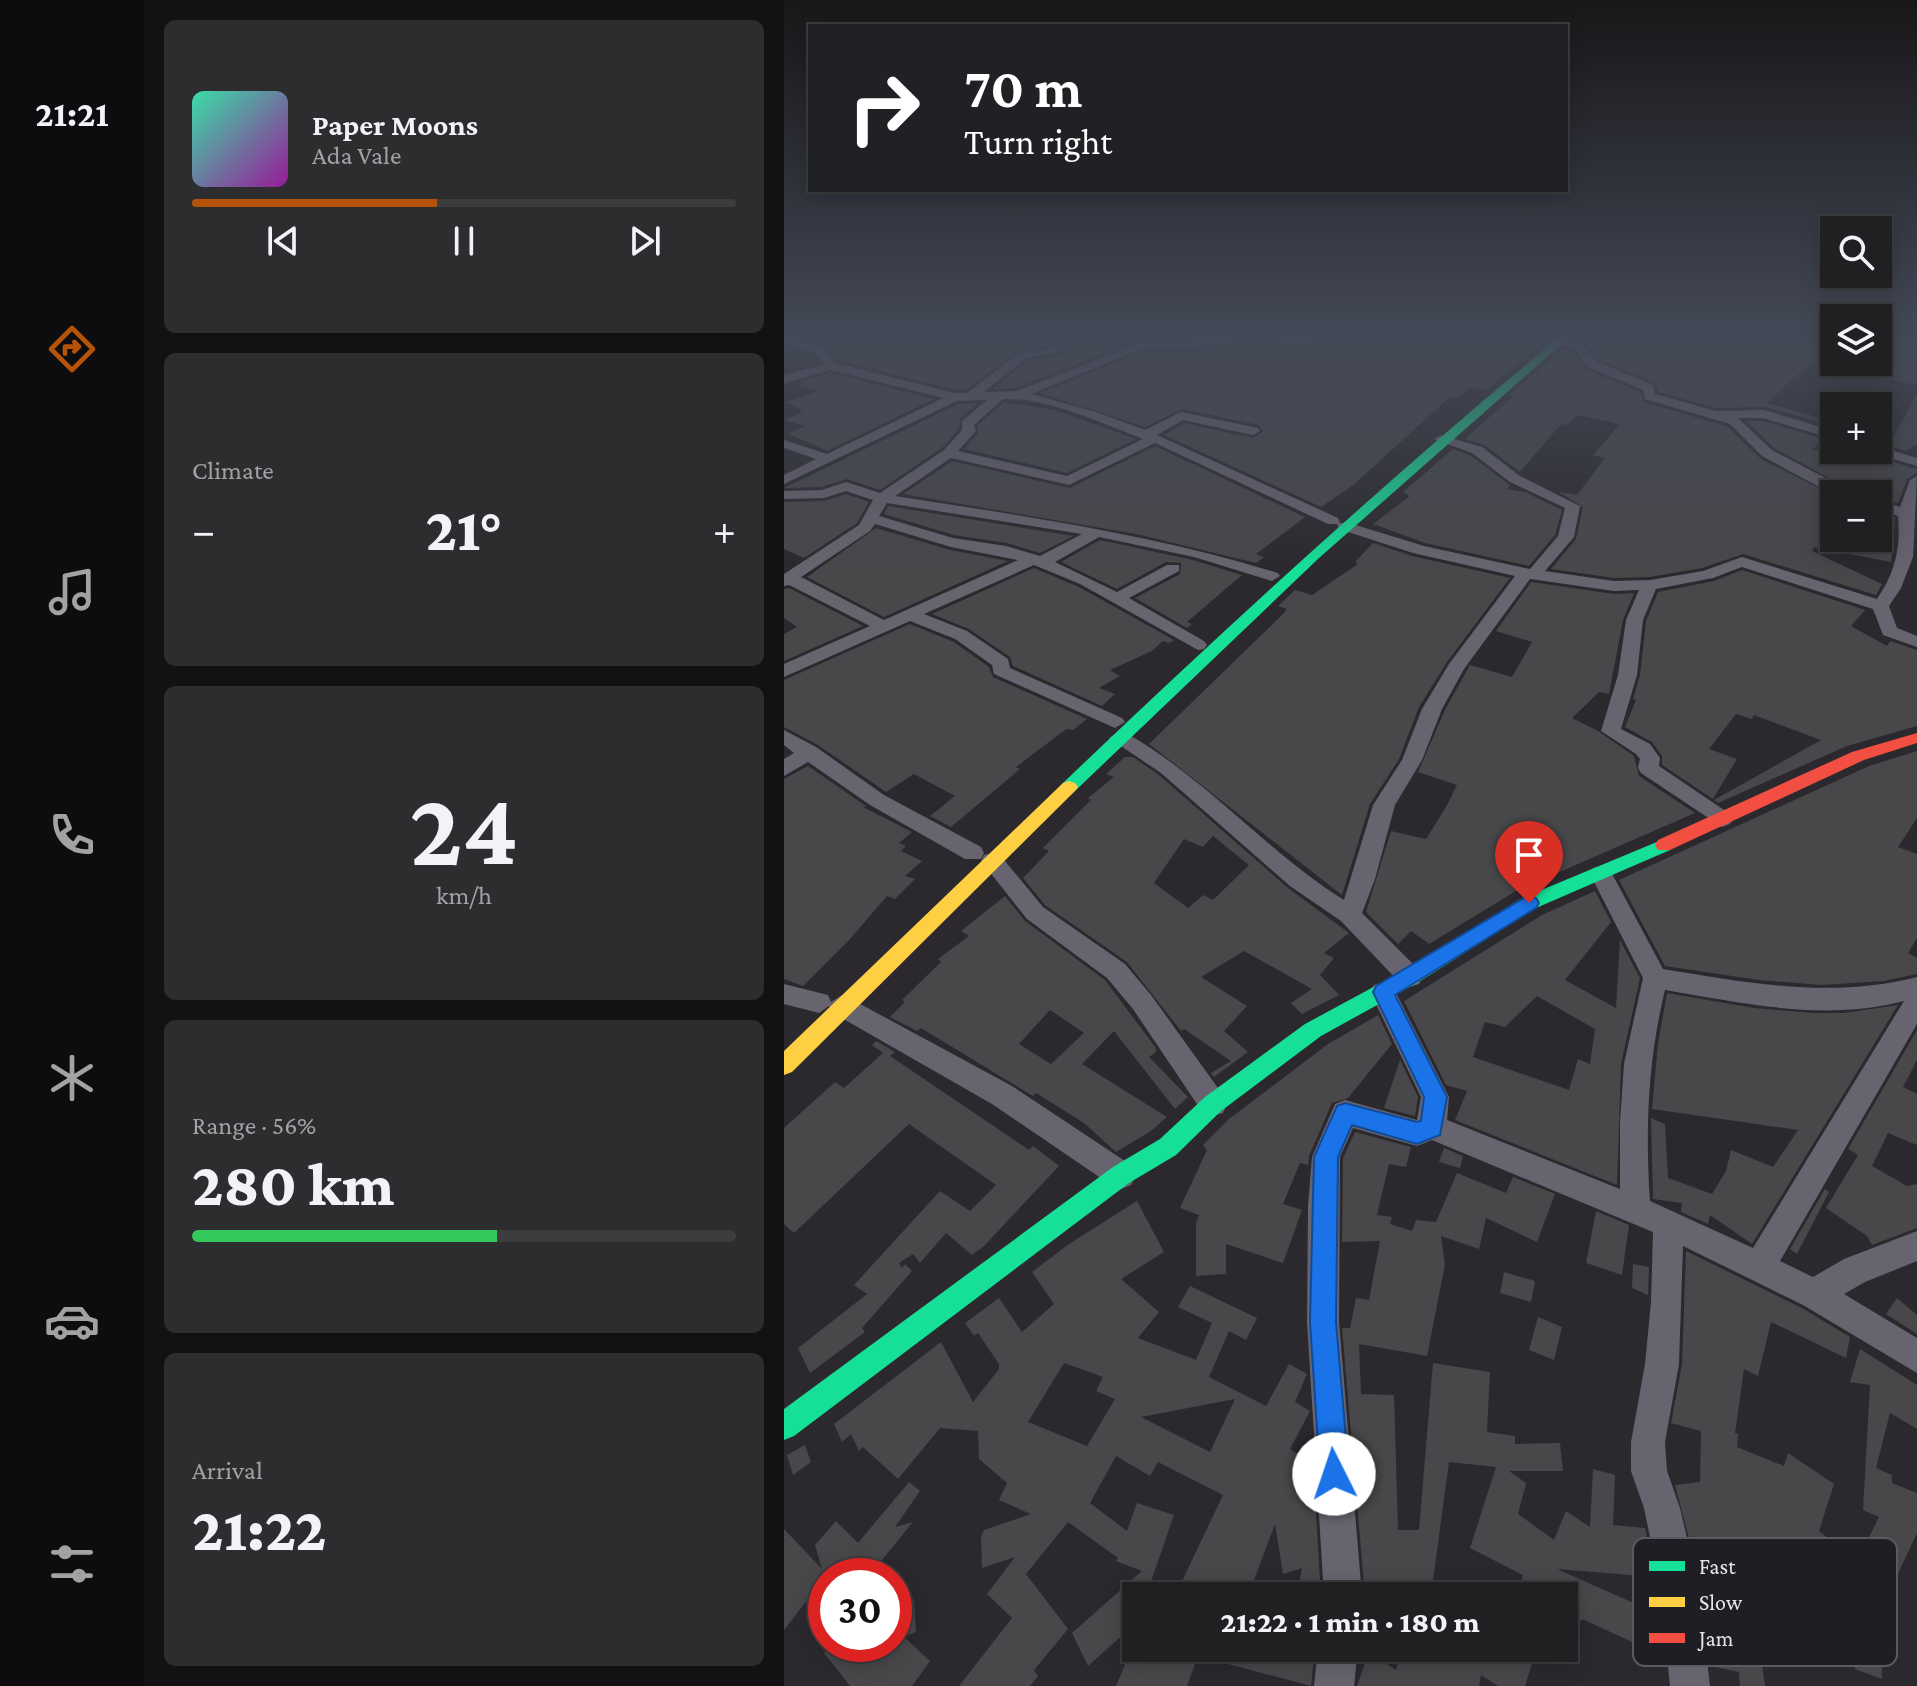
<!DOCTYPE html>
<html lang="en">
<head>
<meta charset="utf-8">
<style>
	body { margin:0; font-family:"Crimson Pro",serif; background:#2d2c2f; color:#f1f3f6; height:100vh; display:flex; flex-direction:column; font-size:30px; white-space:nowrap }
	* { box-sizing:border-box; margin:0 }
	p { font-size:26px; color:#a2a2a5 }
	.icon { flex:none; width:44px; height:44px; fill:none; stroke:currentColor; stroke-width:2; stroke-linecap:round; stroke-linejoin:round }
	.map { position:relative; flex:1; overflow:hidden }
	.details { display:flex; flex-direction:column; gap:20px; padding:20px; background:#121113; width:640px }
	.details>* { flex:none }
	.hud { position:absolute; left:24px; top:24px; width:760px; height:168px; border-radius:0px; box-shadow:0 4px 20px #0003,0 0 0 2px #3d3d40; background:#202124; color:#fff; overflow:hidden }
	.fabs { position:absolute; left:1036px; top:216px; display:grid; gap:16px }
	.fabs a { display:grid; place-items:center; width:72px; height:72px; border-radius:0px; background:#201f22; box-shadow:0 4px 20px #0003,0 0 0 2px #3d3d40; font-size:40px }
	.speed { position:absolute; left:24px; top:1558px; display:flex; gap:16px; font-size:40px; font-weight:700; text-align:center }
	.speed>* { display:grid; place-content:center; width:104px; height:104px; border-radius:50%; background:#201f22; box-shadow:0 4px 20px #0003,0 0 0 2px #3d3d40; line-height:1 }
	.speed .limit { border:12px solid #d22; background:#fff; color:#111 }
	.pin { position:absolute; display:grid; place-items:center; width:68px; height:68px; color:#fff; margin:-82px -34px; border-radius:50% 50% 50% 0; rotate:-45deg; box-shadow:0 0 8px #0007 }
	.pin .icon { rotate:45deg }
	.me { position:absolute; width:88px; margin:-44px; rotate:356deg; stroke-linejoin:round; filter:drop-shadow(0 0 6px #0008) }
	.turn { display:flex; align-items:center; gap:28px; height:168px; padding:0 24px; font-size:36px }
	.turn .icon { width:104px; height:104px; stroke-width:2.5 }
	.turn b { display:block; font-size:56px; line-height:68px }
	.big { font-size:60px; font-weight:800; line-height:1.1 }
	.details .tile { flex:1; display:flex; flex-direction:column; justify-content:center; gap:12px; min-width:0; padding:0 28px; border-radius:12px; background:#2d2c2f }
	.details .dial { align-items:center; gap:0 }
	.dial b { font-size:104px; line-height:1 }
	.song { display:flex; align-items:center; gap:24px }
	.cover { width:96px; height:96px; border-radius:12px; background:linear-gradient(135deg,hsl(160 70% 55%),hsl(300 70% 35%)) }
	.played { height:8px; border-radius:4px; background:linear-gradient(90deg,#b45309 45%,#3d3d40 45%) }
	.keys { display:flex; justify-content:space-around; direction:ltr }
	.heat { display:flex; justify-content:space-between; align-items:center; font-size:44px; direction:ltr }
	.charge { height:12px; border-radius:6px; background:linear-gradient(90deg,#34c759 56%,#3d3d40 0) }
	.trip { position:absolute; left:338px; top:1582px; width:456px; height:80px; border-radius:0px; background:#201f22; box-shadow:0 4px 20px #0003,0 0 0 2px #3d3d40; font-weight:800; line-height:80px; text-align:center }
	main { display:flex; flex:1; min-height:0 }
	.tab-bar { display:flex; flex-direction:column; width:144px; justify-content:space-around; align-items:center; background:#0d0c0e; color:#a2a2a5 }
	.tab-bar .icon { width:56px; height:56px }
	.tab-bar .active { color:#b45309 }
	.tab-bar b { font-size:36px; color:#f1f3f6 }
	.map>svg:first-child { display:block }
	.building { fill:#48474a; fill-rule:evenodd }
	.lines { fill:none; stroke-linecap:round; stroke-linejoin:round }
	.street { fill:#67646f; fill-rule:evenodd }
	.fast { fill:#16e098; fill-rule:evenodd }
	.slow { fill:#ffcf43; fill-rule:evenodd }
	.jam { fill:#f24e42; fill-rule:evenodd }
	.route { fill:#1a73e8; stroke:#114b97; stroke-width:2 }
	.key { fill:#201e25; stroke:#5b5a60; stroke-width:2 }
	.key-label { font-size:22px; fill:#e6e5ea }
</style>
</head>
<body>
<main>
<nav class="tab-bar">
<b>21:21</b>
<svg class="icon active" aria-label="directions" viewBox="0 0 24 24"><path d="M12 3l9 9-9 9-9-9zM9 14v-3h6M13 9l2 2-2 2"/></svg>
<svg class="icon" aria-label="music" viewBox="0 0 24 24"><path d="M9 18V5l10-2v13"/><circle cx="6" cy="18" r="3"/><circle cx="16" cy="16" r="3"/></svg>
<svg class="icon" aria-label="phone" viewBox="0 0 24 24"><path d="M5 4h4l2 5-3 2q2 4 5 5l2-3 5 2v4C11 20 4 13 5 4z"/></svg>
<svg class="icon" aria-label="climate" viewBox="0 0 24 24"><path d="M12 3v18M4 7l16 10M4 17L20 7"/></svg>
<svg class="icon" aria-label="car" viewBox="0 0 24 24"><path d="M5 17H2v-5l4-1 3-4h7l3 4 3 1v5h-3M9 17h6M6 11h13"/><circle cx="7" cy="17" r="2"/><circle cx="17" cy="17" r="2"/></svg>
<svg class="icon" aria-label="filters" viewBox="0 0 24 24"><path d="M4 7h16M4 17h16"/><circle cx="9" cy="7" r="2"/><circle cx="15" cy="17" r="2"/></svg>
</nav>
<section class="details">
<div class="tile">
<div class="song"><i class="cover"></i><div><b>Paper Moons</b><p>Ada Vale</p></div></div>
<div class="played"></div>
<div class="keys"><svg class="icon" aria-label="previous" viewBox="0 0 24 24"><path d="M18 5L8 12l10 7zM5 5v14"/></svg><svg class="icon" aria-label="pause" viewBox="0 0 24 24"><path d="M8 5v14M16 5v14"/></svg><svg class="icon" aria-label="next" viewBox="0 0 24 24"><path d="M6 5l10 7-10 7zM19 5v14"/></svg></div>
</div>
<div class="tile"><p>Climate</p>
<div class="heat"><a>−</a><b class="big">21°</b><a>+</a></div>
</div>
<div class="tile dial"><b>24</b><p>km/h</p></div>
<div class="tile"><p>Range · 56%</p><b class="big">280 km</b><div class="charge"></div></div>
<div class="tile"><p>Arrival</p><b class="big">21:22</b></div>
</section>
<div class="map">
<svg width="1133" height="1686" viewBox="0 0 1133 1686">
	<rect width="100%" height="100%" fill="#2b292e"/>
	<!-- building -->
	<path class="building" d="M42,334H384L418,337L404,340L357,339L232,388L209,389L243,361L280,354L282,350L273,345L235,350L182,390H171L53,360L40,345L26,341Z
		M563,334H745L760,342L702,390L686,387L674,398L667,396L568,486L537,507L380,435L400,423L468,438L479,432L475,425L398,409L361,427L256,393L361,351L404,352L464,342L521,347Z
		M795,334H1008L1002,339L1050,348V367L1031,363L1014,374L983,403L1050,422V426L981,407L932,408L874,392L870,382L814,359L802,344L790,339Z
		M1094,334H1133V385L1089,376L1094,369Z
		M779,349L790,352L803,370L856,392L860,402L944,427L977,459L1050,496V538H1094V512L1111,518L1107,562L1030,547L1028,551L1098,584L1092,595L959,554L918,568L866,577L830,578L767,569L792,539L799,507L775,492L793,495L821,458L809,455L836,424L794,415L783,425L777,424L736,472L700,445L681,439L729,396L725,395Z
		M47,373L150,399L43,451L5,434L21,426L1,420L19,411L2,402L35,391L14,386L20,383L17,381Z
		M1133,394V444L1122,451L1094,443V434L1109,438Z
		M220,402L271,410L352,439L283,473L180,449L194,433L193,426Z
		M194,403L176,419L175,429L158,448L96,490L63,479L37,487L0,488L174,404Z
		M962,421H979L1040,439L1028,450H1084L1088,456L1133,469V473L1123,479L1114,503L1094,497V494H1075L990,448Z
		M371,446L521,517L472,554L480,557L472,563L352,534L119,494L168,461L286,488Z
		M669,449L687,456L726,485L723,489L741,492L778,510L771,535L745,566L641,543L589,524L626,496L619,492Z
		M62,494L85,502L73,523L20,558L0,549V502L40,501Z
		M104,506L289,536L256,553L223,543L170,535L100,514Z
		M92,528L166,550L224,561L100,617L23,577Z
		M316,540L409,560L458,575L403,622L408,624L403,628L351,598L396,574L397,563L382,562L333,589L277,562Z
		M589,543L628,556L726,578L663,662L635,707L615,759L586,804L558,895L365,744L497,616L503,609L494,606L511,590L528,595L574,564L571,562Z
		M250,568L295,587L390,640L386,643L379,641L368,651L326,670L336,676L315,688L331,694L318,706L229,666L226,657L185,629L148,614Z
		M958,570L1081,610L1067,626L1103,646L1106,641L1133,650V726L1063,746L934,803L930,800L1037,740L970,715L968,719L952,714L925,749L953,759L929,799L878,765V756L868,742L841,727L852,700L849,699L856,675L862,621L874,592L930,581Z
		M747,582L830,594L850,593L839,620L825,694L815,692L788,718L814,731L850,756L855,776L911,813L732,891L645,944L627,931L614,944L582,912L607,831L642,839L662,807L673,785L634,772L661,710L686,665L728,677L748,642L712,631Z
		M5,588L79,626L0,661V634L13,627L0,618V589Z
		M126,624L170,642L205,667L209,677L303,719L289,730L283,729L277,733L232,767L236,769L167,827L146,816L171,796L130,774L102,792L34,745L0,727V680Z
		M1133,751V818L1114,847L1133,854V938L1124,953L1133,958V974L1100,981L1038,985L975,980L881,966L835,880L1085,766Z
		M341,757H349L375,775L504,888L565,933L540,953L550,958L536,975L555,995L518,1014L507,1003L528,989L460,951L417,977L463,1006L440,1031L464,1052L430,1077L427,1073L447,1061L400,1029L397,1031L343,962L261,905L239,878L265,851L259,848L307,800L304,798L330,777L322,774ZM429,836L465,865L429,900L419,895L404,908L370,883L400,839L419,847Z
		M24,766L82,806L79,807L128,832L115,843L122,846L117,851L138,861L121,876L131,879L111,899L103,896L66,939L19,986L0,979V779Z
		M811,891L827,922L781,980L832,1008L836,940L856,978L837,1064L833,1185L671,1120L683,1091L662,1085L620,1001L758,915ZM753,996L811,1029L806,1064L794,1059L785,1090L689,1057L701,1022L721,1027Z
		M221,896L241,921L321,980L372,1048V1052L365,1057L404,1097L391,1109L330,1031L298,1064L383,1117L367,1131L332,1152L300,1123L252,1093L249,1096L137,1028L133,1031L106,1017L121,1002L118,1000L157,962L154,959L185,936L177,931ZM266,1010L300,1033L267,1064L235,1044Z
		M883,993L970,1008L1030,1013H1060L1114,1005L968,1244L926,1215L924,1224L897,1212L898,1203L869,1199L867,1118L881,1124L884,1178L928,1194L942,1171L947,1150L989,1167L1014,1130L868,1109L874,1043Z
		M594,1015L608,1044L564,1098L548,1103L525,1156L524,1165L516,1163L499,1204L518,1210L499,1263L442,1244V1274L412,1276V1223L415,1215L396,1208L423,1150L419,1145L445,1119L544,1044Z
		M1133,1030V1060L1119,1087L1133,1094V1145L1104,1133L1088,1166L1123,1186L1133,1184V1228L1088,1245L1083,1236L1042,1208L1074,1155L1064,1149Z
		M92,1041L111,1052L106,1056L245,1150L249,1146L275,1166L200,1246L188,1255L162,1233L136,1263L129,1254L115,1263L118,1268L121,1264L128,1271L78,1328L81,1332L26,1373L14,1348L83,1294L70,1285L156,1191L186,1211L212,1185L125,1124L10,1233L0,1224V1128L51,1082L60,1088L99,1053L88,1045Z
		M616,1060L634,1097L631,1116L600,1108Z
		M571,1132L627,1147L622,1167L605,1164L593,1215L608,1217L606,1224L628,1231L632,1220L652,1222L673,1173L722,1193L729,1177L771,1194L753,1242L702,1218L695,1249L657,1236L661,1265L643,1356L575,1344L577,1394L610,1395L614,1530H635L649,1363L706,1372L703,1432L731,1436V1444L776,1443L779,1471H725L742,1483L734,1514L770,1540L782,1511L806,1527L809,1469L831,1475L829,1525L861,1528L871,1577L773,1569L863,1609L857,1646L798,1619L797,1621L780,1609V1596H733L739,1575L686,1548L712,1467L665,1462L647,1596H581L558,1328H566L572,1298L585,1300L596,1241L558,1242L559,1158Z
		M660,1148L679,1156L676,1168L655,1162Z
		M1041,1189L1045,1192L1013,1254L1006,1249Z
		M353,1201L380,1252L337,1279L375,1312L354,1338L412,1360L428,1323L394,1307L406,1286L473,1318L462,1340L445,1331L425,1377L482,1406L505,1364L523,1374L511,1402L526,1411L506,1449L529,1464L537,1596H513L518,1568L499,1574L491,1524L464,1596H391L439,1495L374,1462L366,1476L332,1456L306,1503L343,1531L353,1503L390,1515L362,1596H352V1623L304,1666L288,1633L358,1571L332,1561L334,1558L284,1522L242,1574L284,1629L250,1670L254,1676L246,1686H175L228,1618L203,1594L231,1557L198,1568L197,1537L200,1530L247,1514L215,1500L223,1483L195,1459L194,1431L156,1428L114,1479L79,1447L75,1451L67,1434L58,1442L50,1424L157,1342L189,1402L215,1369V1364L194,1333L190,1336L181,1323L215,1298L238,1332L270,1304L248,1272L285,1244ZM280,1363L319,1377L312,1391L331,1399L303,1446L244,1422ZM451,1399L426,1452L357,1417Z
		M812,1211L845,1225L838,1275L802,1263Z
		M902,1251L1018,1308L1066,1337L1062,1358L987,1322L974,1376L960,1369L951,1433L954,1434L953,1447L1000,1466L1004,1453L1050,1484L1035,1531L1067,1557L1033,1652L998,1623L996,1629L970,1608L981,1686H956L955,1672L927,1666L917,1584L891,1485L916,1482L917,1431L887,1423L898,1364Z
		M849,1264L865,1267L864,1295L848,1288Z
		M720,1272L751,1281L747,1302L716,1293Z
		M1113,1298L1133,1315V1334L1102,1314Z
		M754,1317L778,1327L770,1360L745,1350Z
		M1076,1349L1133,1385V1429L1106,1413L1092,1468L1108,1475V1483L1133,1493V1533L1110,1582L1077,1553L1095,1517L1079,1510L1086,1385L1066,1382Z
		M21,1445L27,1462L9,1475L3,1455Z
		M125,1482L136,1491L111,1527L129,1522L93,1566L104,1576H42L0,1630V1529L38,1569L31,1545L52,1521L74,1543Z
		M110,1582L130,1600L132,1632L120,1637L146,1661L128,1686H66L40,1653L48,1644H110Z
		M1070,1621L1097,1631L1098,1679L1071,1669Z
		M348,1648H531L527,1686L414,1656L403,1686H332Z
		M619,1648L654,1649L753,1648L741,1686H714L697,1675L695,1686H573L585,1652L612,1670Z"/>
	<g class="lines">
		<!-- street -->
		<path class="street" d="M445,334L520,338L558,334L520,344L464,339L404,349L360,348L247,394L312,412L361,430L397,412L474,428L476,431L469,435L399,420L373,435L554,518L556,523H565L640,546L746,569L774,536L781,508L726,482L688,453L650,439L657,435L698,447L736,476L796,506L790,537L761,571L830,581L866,580L919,571L958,557L1093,599C1111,573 1117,547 1114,516L1094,509V500L1116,507L1126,480L1133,476L1129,557L1117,588L1105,606L1113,628L1133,636V647L1099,635L1089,609L958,567L929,578L872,589L859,620L853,675L837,729L866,744L876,758L875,766L946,814L949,819L946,824L938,827L857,773L854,768L856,759L852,754L817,731L834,675L842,620L855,590L830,591L746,579L680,669L658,709L638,760L611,805L591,879L578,913L635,970L638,977L635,984L626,987L617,984L557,921L506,886L377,773L325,738L335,732L342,733C423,779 482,851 560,900L589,805L618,760L638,709L665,664L731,576L629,553L555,529L553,524H544L371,443L285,485L167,458L111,496C240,516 368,534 494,573L496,576L488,581L410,557L315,537L271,562L333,592L383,565H395V571L345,598L420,641L423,645L420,649L414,650L296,584L250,565L140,614L183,631L224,659L226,668L338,718L341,722L331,728L210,674L208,665L171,639L126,621L0,677V664L86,626L5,585L0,586V574L75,525L89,500L62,491L40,498L0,499V491L38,490L62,482L96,493L160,450L178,430V421L203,400L173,401L0,484V475L32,459L0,448V440L43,454L159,398L47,370L0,383V375L40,364L30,352L0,344V338L38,347L51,363L171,393H183L235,353L273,348L279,351L242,358L200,392L233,391L358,342L404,343ZM219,399C265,398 316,423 359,439L283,476L174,451L192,431L190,425ZM103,503L298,534L256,556L222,546L169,538L95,516ZM91,524L167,547L234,560L100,620L17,577L86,531Z
			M748,334H765L800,346L812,361L869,385L871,394L932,411L980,410L1050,431V439L979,418H954L988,450L1072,494H1052L1039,489L978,456L946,424L861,399L859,390L804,367L792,350Z
			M1094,446L1133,458V466L1089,453L1087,450H1094Z
			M0,730L32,747L100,795L197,847L200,853L197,859H181L86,805L24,762L0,776V759L10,753L0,745Z
			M208,853L216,855L259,907L341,964L367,995L439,1095L443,1104L439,1113L429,1116L419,1113L349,1009L323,978L243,919L197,861L200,855Z
			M817,866L825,868L879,969C965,983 1047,999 1133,977V1024L996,1261L1029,1277L1060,1259L1133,1231V1261L1081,1282L1060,1294L1133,1338V1373L1019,1305L899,1246L895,1364L881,1442L883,1471L896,1508L914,1585L926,1686H886L876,1585L860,1508L847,1471V1442L861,1364L867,1302L869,1232L648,1140L633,1146L569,1128L556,1157L555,1322L578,1596H540L523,1322L524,1206L528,1157L551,1104L561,1100L633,1120L637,1097L586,992L590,985L599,982L608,985L665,1097L663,1120L836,1189V1122L840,1064L859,978L806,874L809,868ZM881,990C960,1003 1040,1022 1120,1001L969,1248L866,1201C861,1130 864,1059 881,990Z
			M0,984L44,995L47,1002L58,995L67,999L228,1086L347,1165L352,1175L347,1185L337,1189L327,1185L208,1104L49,1013L45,1006L35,1013L0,1004Z
			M534,1648H574L570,1686H530Z"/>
		<!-- fast -->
		<path class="fast" d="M779,334H789L535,558L291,791H279L276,787L279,783C441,628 606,477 779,334Z
			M880,839L886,840L889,845L886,850L752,908L633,983L537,1036L437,1111L392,1155L345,1183L10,1436L0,1440V1409L329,1167L376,1139L421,1097L521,1024L619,971L738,898Z"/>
		<!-- slow -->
		<path class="slow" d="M285,781L291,783L294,787L291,791L8,1072L0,1075V1051L279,783Z"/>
		<!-- jam -->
		<path class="jam" d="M1133,733V743L1080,760L886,850H874L871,845L874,840L1068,752Z"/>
	</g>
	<!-- sky -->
	<linearGradient id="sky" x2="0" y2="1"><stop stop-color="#181719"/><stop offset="0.59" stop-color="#444957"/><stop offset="1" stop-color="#444957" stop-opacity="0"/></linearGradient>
	<rect width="1133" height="570" fill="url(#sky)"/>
	<!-- route -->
	<path class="route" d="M745,895L752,898L755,903L752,908L611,995L663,1097L656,1135L633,1144L568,1125L554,1157L552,1322L565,1474L561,1485L550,1489L540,1485L536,1474L526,1322L530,1157L553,1106L561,1103L633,1122L637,1121L640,1097L589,992L592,986Z"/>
	<!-- legend -->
	<rect x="849" y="1538" width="264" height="128" rx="12" class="key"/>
	<rect x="865" y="1561" width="36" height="10" fill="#16e098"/>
	<rect x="865" y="1597" width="36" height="10" fill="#ffcf43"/>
	<rect x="865" y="1633" width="36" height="10" fill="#f24e42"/>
	<g class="key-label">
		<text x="915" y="1574">Fast</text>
		<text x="915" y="1610">Slow</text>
		<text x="915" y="1646">Jam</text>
	</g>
</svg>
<div class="fabs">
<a><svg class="icon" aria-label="search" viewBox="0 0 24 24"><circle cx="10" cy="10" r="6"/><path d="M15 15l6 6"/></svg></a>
<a><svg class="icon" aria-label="layers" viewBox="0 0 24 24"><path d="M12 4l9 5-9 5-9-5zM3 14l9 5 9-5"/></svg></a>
<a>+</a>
<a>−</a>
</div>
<div class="speed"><div class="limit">30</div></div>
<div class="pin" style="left:745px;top:903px;background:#d93025"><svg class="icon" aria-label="arrive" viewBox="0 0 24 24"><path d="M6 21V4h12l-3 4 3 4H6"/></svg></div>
<svg class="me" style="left:550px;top:1474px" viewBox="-20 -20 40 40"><circle r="19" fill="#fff"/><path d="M0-13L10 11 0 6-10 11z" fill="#1a73e8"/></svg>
<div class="trip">21:22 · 1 min · 180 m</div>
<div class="hud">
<div class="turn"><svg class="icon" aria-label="right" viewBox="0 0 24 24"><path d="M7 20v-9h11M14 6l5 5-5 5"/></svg><div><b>70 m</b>Turn right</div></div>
</div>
</div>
</main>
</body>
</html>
